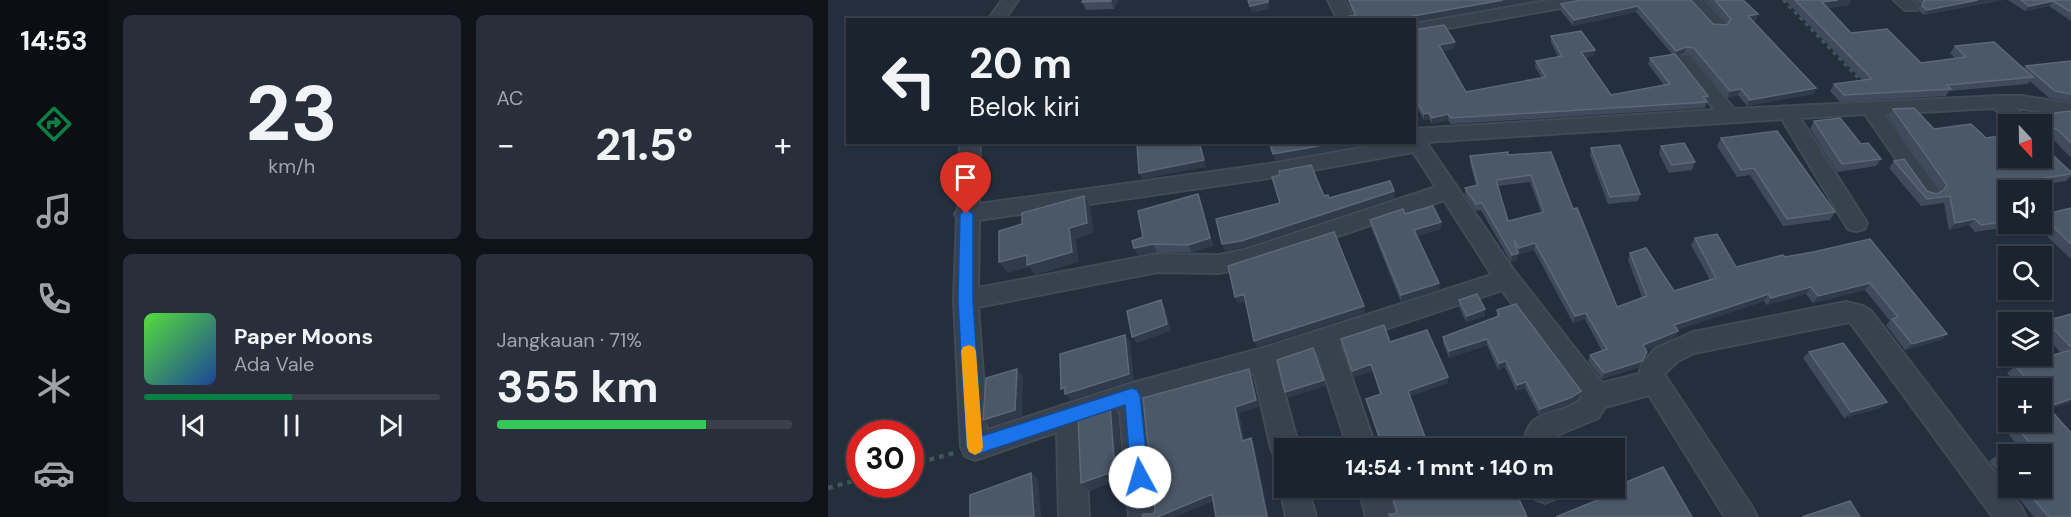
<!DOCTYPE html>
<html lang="id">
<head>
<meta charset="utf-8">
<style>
	body { margin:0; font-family:"DM Sans",sans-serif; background:#282f3a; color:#f1f3f6; height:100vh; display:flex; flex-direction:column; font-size:22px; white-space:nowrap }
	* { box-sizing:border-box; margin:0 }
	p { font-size:20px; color:#a0a4aa }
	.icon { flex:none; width:33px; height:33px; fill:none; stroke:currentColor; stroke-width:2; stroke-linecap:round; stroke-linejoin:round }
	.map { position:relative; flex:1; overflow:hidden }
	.details { display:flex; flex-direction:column; gap:15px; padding:15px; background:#0f1319; width:720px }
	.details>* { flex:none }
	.top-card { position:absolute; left:18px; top:18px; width:570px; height:126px; border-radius:0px; box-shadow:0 2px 4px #0004,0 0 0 2px #39404a; background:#1b232e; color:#f1f3f6; overflow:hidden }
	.needle { width:39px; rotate:158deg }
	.buttons { position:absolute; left:1170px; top:114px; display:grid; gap:12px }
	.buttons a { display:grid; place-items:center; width:54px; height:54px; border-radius:0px; background:#1b232e; box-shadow:0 2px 4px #0004,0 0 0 2px #39404a; font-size:30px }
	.speed { position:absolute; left:18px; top:420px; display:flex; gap:12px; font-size:30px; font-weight:700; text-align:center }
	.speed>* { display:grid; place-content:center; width:78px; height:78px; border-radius:50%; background:#1b232e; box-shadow:0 2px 4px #0004,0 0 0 2px #39404a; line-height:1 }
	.speed .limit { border:9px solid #d22; background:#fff; color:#111 }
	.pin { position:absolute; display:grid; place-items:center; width:51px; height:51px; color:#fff; margin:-62px -26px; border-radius:50% 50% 50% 0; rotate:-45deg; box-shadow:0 0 6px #0007 }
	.pin .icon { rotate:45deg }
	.me { position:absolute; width:66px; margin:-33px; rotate:354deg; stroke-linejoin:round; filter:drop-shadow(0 0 4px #0008) }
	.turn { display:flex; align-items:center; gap:21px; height:126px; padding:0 24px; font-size:27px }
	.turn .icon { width:78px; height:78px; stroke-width:2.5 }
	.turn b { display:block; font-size:42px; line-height:51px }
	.big { font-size:45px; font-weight:700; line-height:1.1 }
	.details .tile { flex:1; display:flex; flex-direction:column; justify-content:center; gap:9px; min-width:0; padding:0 21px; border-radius:9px; background:#282f3a }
	.details .dial { align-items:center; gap:0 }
	.dial b { font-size:78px; line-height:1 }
	.song { display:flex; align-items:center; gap:18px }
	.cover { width:72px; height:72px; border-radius:9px; background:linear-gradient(135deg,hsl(110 70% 55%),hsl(220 70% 35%)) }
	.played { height:6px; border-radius:3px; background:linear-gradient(90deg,#0b8043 50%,#39404a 50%) }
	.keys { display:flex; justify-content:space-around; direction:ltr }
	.heat { display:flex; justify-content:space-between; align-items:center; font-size:33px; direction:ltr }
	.charge { height:9px; border-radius:4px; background:linear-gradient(90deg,#34c759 71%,#39404a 0) }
	.details .tiles { flex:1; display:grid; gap:15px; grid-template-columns:repeat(2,1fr) }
	.trip { position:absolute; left:446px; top:438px; width:351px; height:60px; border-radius:0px; background:#1b232e; box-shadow:0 2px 4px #0004,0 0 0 2px #39404a; font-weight:700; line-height:60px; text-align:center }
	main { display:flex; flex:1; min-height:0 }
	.tab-bar { display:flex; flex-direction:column; width:108px; justify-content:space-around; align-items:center; background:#0b0e12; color:#a0a4aa }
	.tab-bar .icon { width:42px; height:42px }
	.tab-bar .on { color:#0b8043 }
	.tab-bar b { font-size:27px; color:#f1f3f6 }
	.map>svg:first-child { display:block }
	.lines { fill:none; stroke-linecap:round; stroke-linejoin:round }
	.street-casing { stroke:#414a57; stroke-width:4 }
	.path-far1 { stroke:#3f5557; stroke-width:3; stroke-dasharray:4 4; stroke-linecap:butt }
	.path { stroke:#3f5557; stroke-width:4.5; stroke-dasharray:5 5; stroke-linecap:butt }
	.street { fill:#38414e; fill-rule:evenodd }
	.wall { fill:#3f4b5c; fill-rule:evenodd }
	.shaded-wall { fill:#2f3b4b }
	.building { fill:#4b5868; stroke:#5c6777; stroke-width:1.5; fill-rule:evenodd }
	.route { fill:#1a73e8; stroke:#114b97; stroke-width:1.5 }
	.slow { fill:#f59e0b }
</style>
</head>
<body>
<main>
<nav class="tab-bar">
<b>14:53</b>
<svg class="icon on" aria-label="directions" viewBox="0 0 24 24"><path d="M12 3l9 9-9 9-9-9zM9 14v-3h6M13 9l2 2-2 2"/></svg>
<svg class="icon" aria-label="music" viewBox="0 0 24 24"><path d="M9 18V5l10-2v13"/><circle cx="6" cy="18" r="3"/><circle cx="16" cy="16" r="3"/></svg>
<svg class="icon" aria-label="phone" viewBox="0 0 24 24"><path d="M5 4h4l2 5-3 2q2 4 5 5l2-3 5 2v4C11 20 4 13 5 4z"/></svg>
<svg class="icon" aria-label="climate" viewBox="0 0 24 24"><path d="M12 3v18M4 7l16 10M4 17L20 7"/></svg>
<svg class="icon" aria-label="car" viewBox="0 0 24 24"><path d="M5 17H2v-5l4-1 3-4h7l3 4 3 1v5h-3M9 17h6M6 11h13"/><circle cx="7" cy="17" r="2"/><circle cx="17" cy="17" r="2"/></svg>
</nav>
<section class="details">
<div class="tiles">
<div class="tile dial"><b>23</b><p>km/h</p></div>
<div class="tile"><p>AC</p>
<div class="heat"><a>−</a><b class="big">21.5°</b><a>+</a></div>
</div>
<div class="tile">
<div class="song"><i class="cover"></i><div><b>Paper Moons</b><p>Ada Vale</p></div></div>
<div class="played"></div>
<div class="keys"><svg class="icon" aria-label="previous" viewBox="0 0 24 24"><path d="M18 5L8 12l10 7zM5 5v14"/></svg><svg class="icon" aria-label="pause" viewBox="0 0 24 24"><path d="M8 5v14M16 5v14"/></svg><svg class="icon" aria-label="next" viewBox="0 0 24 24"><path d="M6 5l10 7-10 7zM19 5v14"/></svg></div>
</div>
<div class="tile"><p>Jangkauan · 71%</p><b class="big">355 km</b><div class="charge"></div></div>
</div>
</section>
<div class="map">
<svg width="1243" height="517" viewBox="0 0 1243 517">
	<rect width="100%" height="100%" fill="#242f3e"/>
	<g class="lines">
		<defs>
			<path id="street" d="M174,0H190L176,20H160Z
				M500,0H516L526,20H510Z
				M723,0H758L750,5L586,34V24Z
				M859,0H876L897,23L899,26L897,29H885Z
				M1066,0H1084L1091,7L1089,10H1077Z
				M856,55L862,56L906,109L1171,96H1194L1243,104V116L1188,108L1202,124H1182L1166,108L1056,114L1111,191L1108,196L1101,199L1094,196L1037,114L972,118L1039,223L1036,229L1028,231L1020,229L954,119L598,142L687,272L774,383L811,374L814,364L827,349L865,332L1018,302L1035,306L1043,311L1193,507L1198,517H1165L1022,322L866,353L850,361L836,374L924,507L929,517H897L821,395L777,407L770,418L727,436L724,448H696C698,403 731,420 754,398L674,290L512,344L548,448H520L489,352L449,365L471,448H456V461L447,457L443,448L426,373L318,403L331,517H301L292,411L256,423L261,517H231L229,432L147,460L137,456L133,447L126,300L129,218L127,214L130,210L132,142H152L151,204L441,164L566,142H586V129L887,110L847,60L850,56ZM585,152L608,187L416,250L391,255L329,254L150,288L151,220L441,178ZM616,200L664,275L435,348L304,383L159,430L150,307L329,272L391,273L416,268Z
				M456,478V488H480L488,517H458L452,488Z
				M531,488H559L568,517H538Z
				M703,488H731V489L727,499L717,503L707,499Z"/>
		</defs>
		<!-- street casing -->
		<use href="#street" class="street-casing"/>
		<!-- path-far1 -->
		<path class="path-far1" d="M955,0L1035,83"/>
		<!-- path -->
		<path class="path" d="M82,465L126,453
			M0,488L32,479"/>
		<!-- street -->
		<use href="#street" class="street"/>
	</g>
	<!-- wall -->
	<path class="wall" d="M255,0H290L286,9L258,10L254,2Z
		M519,0H710L586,22V20H521V16H526Z
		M863,0L885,24L899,25L900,24L879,0H915L928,20L924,21L988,88L985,94L919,106L910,95L899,98L864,55L856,53L849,56L880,96L877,108L623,124L620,120L604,124L601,119L596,120L586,102V30L626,48L615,51L638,92L714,78L707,67L708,61L730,57L723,42V36L767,50L765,56L757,58L783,95L836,85L820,64L822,58L844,54L808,12L745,26L732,10L733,4Z
		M957,0H1023L1021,5L999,8L1023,33L1093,63L1127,58L1122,53L1127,46L1196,69L1198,66L1243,61V102L1221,98L1202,81L1200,84L1121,91L1118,96L1012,102L1002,91L1006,84L1034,80Z
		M1087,0H1175L1096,15L1091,11L1093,5Z
		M1180,0H1243V21L1221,6L1197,11Z
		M1065,109L1106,129L1158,138L1214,158V124H1201L1210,115L1243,111V158L1223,137L1218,136L1219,150L1243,172V176L1238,181L1181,189L1180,224H1200L1147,232L1141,225L1121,230L1116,203L1093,206L1061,168L1066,161L1099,191L1108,194L1113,192L1060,116Z
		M986,121L1033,144L1053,159L1048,166L1009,172L982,129Z
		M893,138L1007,212L1002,220L955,226L922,175L909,177L889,146Z
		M833,146L867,162L864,170L841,173L831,154Z
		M763,148L812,194L810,201L780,204L762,155Z
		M680,155L745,209L789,307L814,297L800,260L802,253L846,291L882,280L863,245L867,238L908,267L985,252L1042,239L1119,334L1113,340L1077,350L1058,325L1062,321L1037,290L985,303L978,294L939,305L936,301L849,330L850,331L847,338L818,350L819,352L811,367L774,379L760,361L762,355L774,351L757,319L745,323L706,250L690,255L689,260L683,262L653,210L648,211L637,195V188L648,185L642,163V156ZM702,182L713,212L680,221L670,186Z
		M373,201L385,246L364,252H329L310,255L306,248L315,237Z
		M1243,208V259L1206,224H1214V215Z
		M577,214L613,222V229L589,236L611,283V290L573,302L543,227L542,220Z
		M631,300L657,316L638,322L631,307Z
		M669,310L751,397L742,404L711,415L697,388L688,391L677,367L670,370L659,345L621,358L615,343V337L669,317Z
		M1243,314V402L1221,409L1243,517H1206L1182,488H1214L1180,454V485L1161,461L1170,455L1192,448L1172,424L1180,419V422H1214V388H1192L1179,373L1187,366L1233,353L1214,333V325L1218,321Z
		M513,339L562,342L620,377V383L582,396L601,448H554L538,399L552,394L545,371L526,377Z
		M981,352L1059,402L1052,408L1016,418L975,358Z
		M796,483L864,517L794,490L793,488Z"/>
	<!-- shaded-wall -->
	<path class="shaded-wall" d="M283,0H290L286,9L283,1Z
		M441,0V9L424,13L422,6Z
		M675,0H710L586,22V20H585V16Z
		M1010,0H1023L1021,5L990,9L994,2Z
		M1150,0H1175L1096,15L1099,10Z
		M1225,1L1221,6L1197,11L1201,6Z
		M810,6L808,12L745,26L746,20Z
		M930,14L928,20L917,22L920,16Z
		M627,42L626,48L612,51L611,45Z
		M858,47L856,53L847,57L848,51Z
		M767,50L765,56L752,59L753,52Z
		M988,88L985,94L919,106L922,100Z
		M913,89L910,95L899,98L902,91Z
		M601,113V119L596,120V114Z
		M620,114V120L604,124V118Z
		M371,142H372L378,167L314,179L311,173Z
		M513,142L548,143L447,161L445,154Z
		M566,191L567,198L415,248L397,251L394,244Z
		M370,194L373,201L385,246L364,252L360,245Z
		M256,196L262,206L266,233L248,239L251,262L207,275L201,267L180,273L171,262L241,228Z
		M1147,219L1141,225L1121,230L1127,223Z
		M613,222V229L586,237V230Z
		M707,243L706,250L690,255L689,260L683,262L684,255L690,253L691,248Z
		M325,244L329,252L310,255L306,248Z
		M611,283V290L573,302V295Z
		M1042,283L1037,290L985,303L990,296Z
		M983,287L978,294L939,305L943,298Z
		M416,294L419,301L410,304L407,297Z
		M941,294L936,301L843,332L846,325Z
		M333,300L337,307L343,331L309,343L304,337Z
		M536,306L537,313L429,347L426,341Z
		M657,309V316L638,322L639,316Z
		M758,313L757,319L745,323L747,316Z
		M850,331L847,338L813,352L815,345Z
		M1119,334L1113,340L1077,350L1084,344Z
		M297,335L302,341L306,380L243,400L233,389Z
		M659,339V345L621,358V351Z
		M819,352L811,367L774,379L776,373Z
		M678,361L677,367L670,370L671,363Z
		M543,364L545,371L526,377L524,371Z
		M189,369L195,376L194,416L163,426L155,420Z
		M421,369L424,376L431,407L411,413L418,448L414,441L407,407Z
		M620,377V383L581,397L580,391Z
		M496,380L498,386L460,398L457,392Z
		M698,382L697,388L688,391L689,385Z
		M753,391L751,397L742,404L711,415L712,409Z
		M1243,399V402L1214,412L1222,406Z
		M1059,402L1052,408L1016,418L1023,412Z
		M282,405L290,414L295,478L262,491L253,483Z
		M423,438L426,445L441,517H439Z
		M203,473L210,478L213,517H206Z
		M695,488L694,492L686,496L687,490Z
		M384,494L388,500L347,517H329Z"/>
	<!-- building -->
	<path class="building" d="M255,0H283V1L254,2Z
		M420,0H440V2L422,6Z
		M521,0H675L585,16V20H522L521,16H527V13Z
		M753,0H863L885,24L899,25L903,19L887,0H915L930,14L920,16L988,88L922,100L913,89L902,91L866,48L858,47L848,51L810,6L746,20L733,4Z
		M967,0H1010L994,2L1023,33L1059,29L1093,63L1138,57L1127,46L1166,42L1205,77L1119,85L1123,89L1016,95L1006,84L1044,79Z
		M1096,0H1150L1099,10L1094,6Z
		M1193,0H1243V12L1225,1L1201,6Z
		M616,25L627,42L611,45L638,92L718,77L708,61L734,56L723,36L753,31L767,50L753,52L783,95L842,84L822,58L847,54L880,96L875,97L879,102L623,118L620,114L604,118L601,113L596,114L586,96V30Z
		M1243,61V94L1227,91L1198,66Z
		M1086,108L1106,129L1143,124L1158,138L1180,135V158H1214V131L1218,130L1219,150L1243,172V174L1176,184L1182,190H1180V221L1153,225L1147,219L1127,223L1122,196L1099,199L1066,161L1076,159L1099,191L1108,194L1115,191L1119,185L1065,109Z
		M1243,111V143L1230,130L1221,127L1219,130L1206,119L1210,118V115Z
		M1012,118L1033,144L1040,143L1053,159L1014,164L986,121Z
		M949,131L1007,212L959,219L926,168L913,170L893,138Z
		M316,142H371L376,160L311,173L309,144Z
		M441,142H513L445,154Z
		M856,143L867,162L844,165L833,146Z
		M792,145L812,194L782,197L763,148Z
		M680,152V155L723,152L745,209L749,208L789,307L819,296L802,253L818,248L846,291L888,278L867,238L889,234L908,267L955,255L957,257L985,252L1042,239L1119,334L1084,344L1064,319L1070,317L1042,283L990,296L983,287L943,298L941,294L846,325L850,331L815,345L819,352L814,361L776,373L762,355L779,349L758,313L747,316L707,243L691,248L686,240L690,253L684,255L654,203L648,204L637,188L650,185L642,156ZM703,175L716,212L680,221L668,180Z
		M483,165L496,196L500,195L501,198L562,181L566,191L413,241L394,244L388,219L452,203L444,177L452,175L451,171Z
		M370,194L382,238L360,245L325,244L306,248L304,241L315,237L310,211Z
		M256,196L259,223L241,228L244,252L199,265V255L171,262V231L194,224V213Z
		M605,206L613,222L586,230L611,283L573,295L542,220L575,209L577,214Z
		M1243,208V244L1214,216V215Z
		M506,232L536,306L426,341L416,294L407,297L400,266Z
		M649,294L657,309L639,316L631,300Z
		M333,300L339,324L304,337L299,311Z
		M688,304L753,391L744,397L712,409L698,382L689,385L678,361L671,363L659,339L621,351L615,337L671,316L669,310Z
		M1243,314V347L1218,321Z
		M556,325L562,342L599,330L620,377L580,391L601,448H555L538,399L553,394L543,364L524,371L513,339Z
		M297,335L301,374L237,394V387L233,389L232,354Z
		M1015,343L1059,402L1023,412L981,352Z
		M485,348L496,380L457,392L449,360Z
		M1243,350V399L1222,406L1214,396V388H1207L1187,366Z
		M189,369L187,410L155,420L158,378Z
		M421,369L428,400L407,407L414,441L423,438L439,517H388L384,494L329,517H315V514H325L327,511L315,398Z
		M282,405L287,471L253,483L250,416Z
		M1219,406L1243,433V517H1221L1196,488H1214V454H1180V468L1170,455L1203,444L1184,422H1214V408Z
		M835,467L864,517H728L799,488L796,483Z
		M203,473L206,517H142V495Z
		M562,488H695L687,490L699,517H562L561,514H567L569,512Z
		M1022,501L1032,517H974Z"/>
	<!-- route -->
	<path class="route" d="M138,209L145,214V300L154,436L304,388L309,390L312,395L321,477L318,483L312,485L306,483L303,477L297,405L147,455L141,452L138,447L130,300L132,214Z"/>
	<!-- slow -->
	<path class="slow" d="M141,345L146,347L148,351L155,447L153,452L147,455L141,452L139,447L133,351L135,347Z"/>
</svg>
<div class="buttons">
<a><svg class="needle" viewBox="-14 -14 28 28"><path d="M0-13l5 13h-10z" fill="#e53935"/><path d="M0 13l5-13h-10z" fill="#a0a4aa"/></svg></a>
<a><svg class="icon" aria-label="sound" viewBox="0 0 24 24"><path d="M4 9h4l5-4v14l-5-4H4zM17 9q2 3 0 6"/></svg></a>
<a><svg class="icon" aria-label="search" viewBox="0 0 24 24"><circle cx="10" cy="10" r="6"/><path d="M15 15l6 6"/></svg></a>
<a><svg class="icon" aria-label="layers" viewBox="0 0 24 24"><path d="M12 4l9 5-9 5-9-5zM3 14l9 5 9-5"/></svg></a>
<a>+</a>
<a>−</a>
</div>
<div class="speed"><div class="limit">30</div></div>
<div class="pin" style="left:138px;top:214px;background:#d93025"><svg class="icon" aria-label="arrive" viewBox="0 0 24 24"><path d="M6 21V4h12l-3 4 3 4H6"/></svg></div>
<svg class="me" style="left:312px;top:477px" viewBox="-20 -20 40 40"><circle r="19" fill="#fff"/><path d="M0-13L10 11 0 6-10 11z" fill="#1a73e8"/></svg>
<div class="trip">14:54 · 1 mnt · 140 m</div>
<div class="top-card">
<div class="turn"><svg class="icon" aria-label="left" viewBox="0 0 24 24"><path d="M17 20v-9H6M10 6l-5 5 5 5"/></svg><div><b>20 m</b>Belok kiri</div></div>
</div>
</div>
</main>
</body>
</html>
